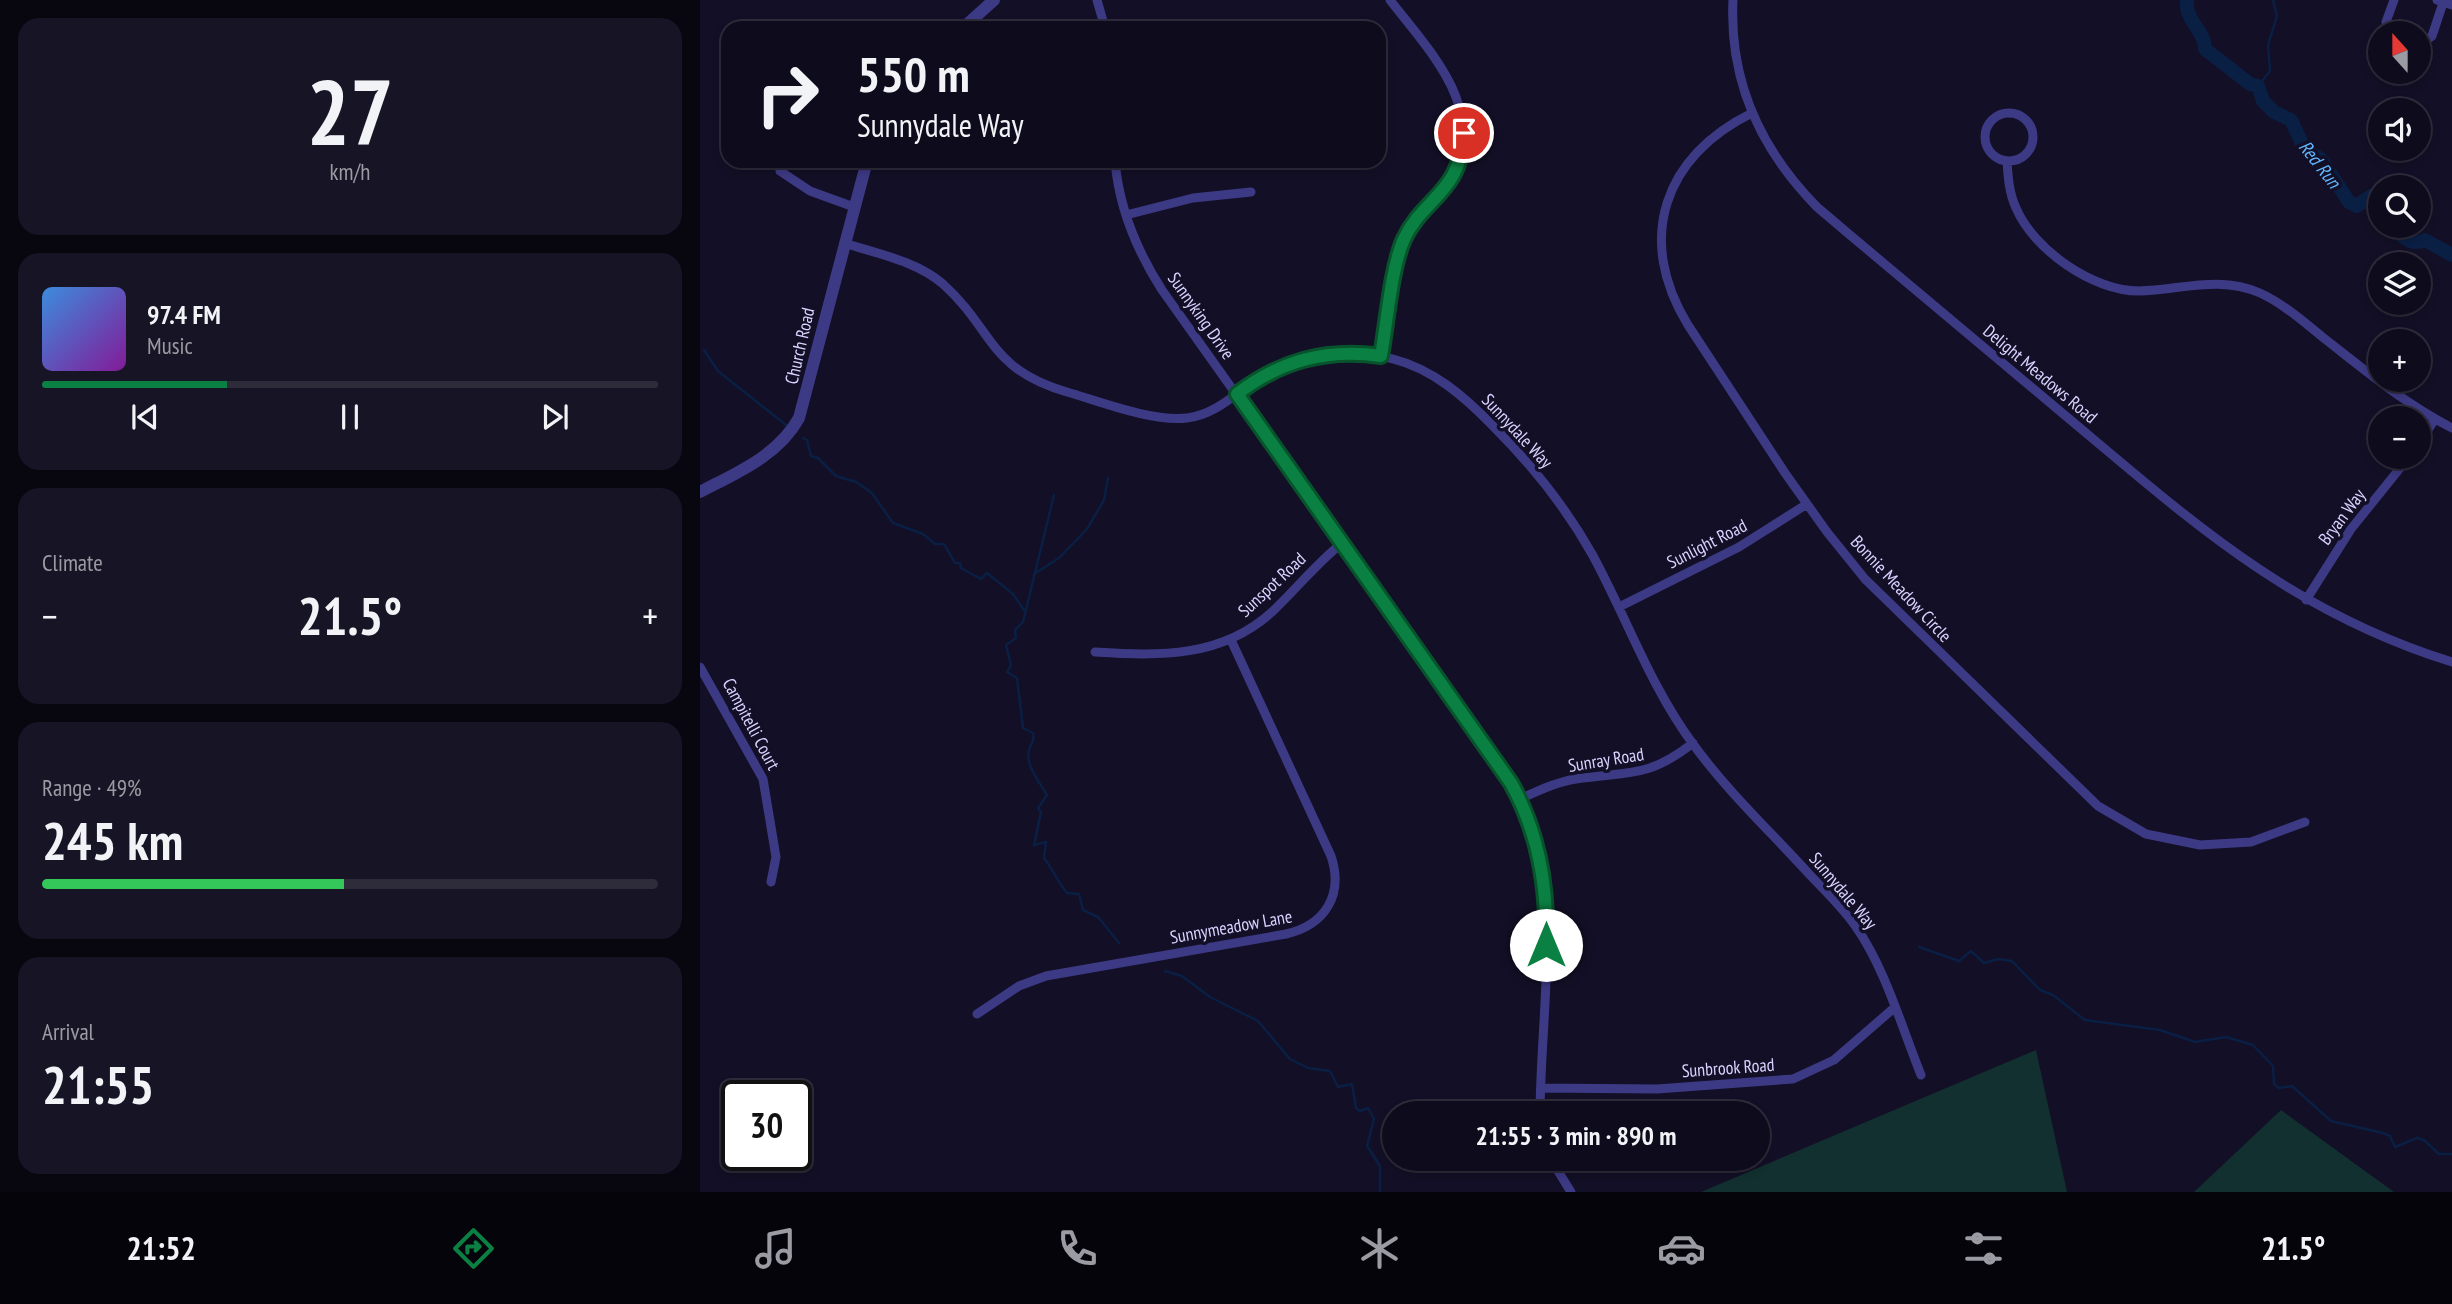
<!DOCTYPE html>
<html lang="en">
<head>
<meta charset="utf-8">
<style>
	body { margin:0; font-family:"PT Sans Narrow",sans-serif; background:#171425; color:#f1f3f6; height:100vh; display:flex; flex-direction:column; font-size:26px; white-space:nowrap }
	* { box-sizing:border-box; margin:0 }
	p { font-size:23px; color:#9b9ba3 }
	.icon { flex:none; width:38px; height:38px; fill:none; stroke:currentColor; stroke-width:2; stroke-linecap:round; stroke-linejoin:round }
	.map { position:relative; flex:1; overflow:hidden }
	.details { display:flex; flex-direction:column; gap:18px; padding:18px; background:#08060f; width:700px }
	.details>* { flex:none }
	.guide { position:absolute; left:21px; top:21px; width:665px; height:147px; border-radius:21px; box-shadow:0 4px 10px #0003,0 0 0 2px #2e2b3b; background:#0e0b1c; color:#f1f3f6; overflow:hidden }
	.needle { width:46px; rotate:339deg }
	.fabs { position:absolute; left:1668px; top:21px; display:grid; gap:14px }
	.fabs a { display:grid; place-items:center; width:63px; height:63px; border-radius:50%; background:#0e0b1c; box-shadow:0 4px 10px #0003,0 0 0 2px #2e2b3b; font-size:35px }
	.speed { position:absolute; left:21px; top:1080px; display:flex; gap:14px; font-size:35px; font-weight:700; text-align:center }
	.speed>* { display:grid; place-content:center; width:91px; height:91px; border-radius:50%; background:#0e0b1c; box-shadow:0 4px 10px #0003,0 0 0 2px #2e2b3b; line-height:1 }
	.speed .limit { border:4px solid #111; border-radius:10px; background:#fff; color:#111 }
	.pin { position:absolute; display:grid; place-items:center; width:60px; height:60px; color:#fff; margin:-30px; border:4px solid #fff; border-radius:50%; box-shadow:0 2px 7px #0007 }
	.me { position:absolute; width:77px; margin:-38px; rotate:0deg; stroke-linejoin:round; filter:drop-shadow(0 0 5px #0008) }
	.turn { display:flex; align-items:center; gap:24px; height:147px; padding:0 21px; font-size:32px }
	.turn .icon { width:91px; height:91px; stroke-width:2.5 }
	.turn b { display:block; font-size:49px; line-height:60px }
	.big { font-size:52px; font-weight:600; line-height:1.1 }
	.details .widget { flex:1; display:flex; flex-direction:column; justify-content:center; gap:10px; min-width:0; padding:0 24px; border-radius:21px; background:#171425 }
	.details .dial { align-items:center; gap:0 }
	.dial b { font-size:91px; line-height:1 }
	.song { display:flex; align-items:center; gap:21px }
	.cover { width:84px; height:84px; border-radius:10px; background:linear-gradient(135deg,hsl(210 70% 55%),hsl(290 70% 35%)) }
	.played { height:7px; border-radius:4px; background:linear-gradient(90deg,#0b8043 30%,#2e2b3b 30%) }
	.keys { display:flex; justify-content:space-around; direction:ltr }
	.heat { display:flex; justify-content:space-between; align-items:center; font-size:38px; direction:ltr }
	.charge { height:10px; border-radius:5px; background:linear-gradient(90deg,#34c759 49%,#2e2b3b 0) }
	.trip { position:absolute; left:682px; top:1101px; width:388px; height:70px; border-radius:35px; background:#0e0b1c; box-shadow:0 4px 10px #0003,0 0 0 2px #2e2b3b; font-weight:600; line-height:70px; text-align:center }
	.dock { display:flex; height:112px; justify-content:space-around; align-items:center; background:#06040b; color:#9b9ba3 }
	.dock .icon { width:49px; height:49px }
	.dock .active { color:#0b8043 }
	.dock b { font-size:32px; color:#f1f3f6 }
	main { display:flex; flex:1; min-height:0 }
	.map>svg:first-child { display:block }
	.green { fill:#12302f }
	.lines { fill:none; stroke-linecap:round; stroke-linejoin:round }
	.stream { stroke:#0a1f44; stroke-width:2.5 }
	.river { stroke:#0a1f44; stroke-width:14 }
	.minor { stroke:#3d3a85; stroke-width:9 }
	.tertiary { stroke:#3d3a85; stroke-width:12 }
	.route-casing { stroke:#07532c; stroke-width:18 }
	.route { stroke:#0b8043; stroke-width:12 }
	.labels { text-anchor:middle; stroke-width:7; stroke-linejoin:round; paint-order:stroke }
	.street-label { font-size:18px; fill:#d9d4ff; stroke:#130f26 }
	.water-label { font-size:19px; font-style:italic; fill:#62b6ff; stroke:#130f26 }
</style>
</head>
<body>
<main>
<section class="details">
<div class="widget dial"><b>27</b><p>km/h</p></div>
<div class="widget">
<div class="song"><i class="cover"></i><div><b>97.4 FM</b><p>Music</p></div></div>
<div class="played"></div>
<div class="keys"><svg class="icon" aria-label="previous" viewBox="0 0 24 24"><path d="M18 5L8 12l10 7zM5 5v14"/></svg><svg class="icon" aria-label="pause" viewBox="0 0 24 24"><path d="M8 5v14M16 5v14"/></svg><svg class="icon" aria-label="next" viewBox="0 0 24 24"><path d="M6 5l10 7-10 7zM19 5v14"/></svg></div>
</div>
<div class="widget"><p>Climate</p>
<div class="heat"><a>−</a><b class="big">21.5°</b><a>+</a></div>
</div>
<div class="widget"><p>Range · 49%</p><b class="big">245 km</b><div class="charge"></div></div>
<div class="widget"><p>Arrival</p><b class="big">21:55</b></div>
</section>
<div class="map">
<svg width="1752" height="1192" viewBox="0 0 1752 1192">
	<rect width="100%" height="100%" fill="#130f26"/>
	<!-- green -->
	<path class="green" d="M1336,1050L1367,1192H1001Z
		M1581,1110L1694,1192H1494Z"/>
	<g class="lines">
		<!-- stream -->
		<path class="stream" d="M1558,86L1570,71L1568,45L1577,16L1573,0
			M4,350L18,371L86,425
			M103,438L107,440L111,456L118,458L136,476L156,482L172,493L193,523L223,534L235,544H244L255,563H260L261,568L281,579L287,573L313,594L324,610
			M354,495L323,622L315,630L316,638L306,645L311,665L307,672L317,678L323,728L333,733C335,742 331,742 329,750C325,765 340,783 347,795L338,808L341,812L334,845L346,842L344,858C353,870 358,882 367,893L379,894L383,910L398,917L419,943
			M334,574L359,558L387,529L404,500L408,478
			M1219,947L1259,961L1271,951L1284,963L1298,959L1312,961L1340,990L1353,995L1385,1020L1460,1030L1495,1042L1526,1037L1553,1045L1573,1066L1574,1084L1579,1088L1592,1086L1631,1121L1683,1133L1690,1136L1695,1147L1717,1138L1724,1140L1739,1154H1752
			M465,971L482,976L510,997L558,1021L590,1059L608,1068L630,1071L638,1087L652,1084L656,1108L660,1111L668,1108L674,1119L667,1146L680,1166V1192"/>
		<!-- river -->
		<path class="river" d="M1487,0C1484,20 1506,32 1505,49L1550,84L1558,86L1563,101L1574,112L1591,120L1605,150L1621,159L1649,202L1657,206L1671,196L1680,216
			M1690,226C1703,235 1708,247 1725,240L1752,255"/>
		<!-- minor -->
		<path class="minor" d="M397,0L405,28
			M1033,0C1029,81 1061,150 1117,207C1198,276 1280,344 1361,412C1489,519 1588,611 1752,662
			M1737,0L1752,5
			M1688,33L1686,22L1694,0
			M1718,46L1732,36L1744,0
			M1052,113C964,156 935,239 988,325L1085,473L1127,532L1165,579L1398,806L1446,834L1500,845L1551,842L1605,822
			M1285 137a24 24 0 1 1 48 0a24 24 0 1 1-48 0Z
			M415,161C419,208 437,251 462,290L802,768C869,877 841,992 840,1113
			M1307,161C1308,177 1309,193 1316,208C1334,250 1393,291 1439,291C1481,290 1519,275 1560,293C1584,304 1605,323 1625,339C1666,371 1705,404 1752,428
			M80,171L110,191L154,207
			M426,215L493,198L551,192
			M144,243C178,254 216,261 243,284C294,330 288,369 367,392C401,402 453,422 487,418C513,415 532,397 553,382C594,354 645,347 693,359C733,369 765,397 794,427C832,465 865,506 892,554C926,616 950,686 993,744C1027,791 1071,832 1110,875C1126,892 1143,908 1156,927C1185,968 1202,1028 1221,1075
			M681,356C687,322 690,273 704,241C713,219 737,204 749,183C791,112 731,53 690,0
			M1718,445L1735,419
			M1606,600L1651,529L1709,457
			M919,607L1039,547L1107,504
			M395,652C460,656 522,658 573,611C597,588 617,563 642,543
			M0,667L63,779L76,857L71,882
			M820,799C838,791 856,782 876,779C928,771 947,779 993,743
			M277,1014L319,986L346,976L586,934C625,925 644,895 631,856L531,640
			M842,1088L957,1089L1093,1079L1134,1060L1194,1008
			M850,1158L871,1192"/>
		<!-- tertiary -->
		<path class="tertiary" d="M263,28L294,0
			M0,492C36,473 78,456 99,418L167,161"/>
	</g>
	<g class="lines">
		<defs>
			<path id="route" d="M764,133C761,193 724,197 704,239C691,268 687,323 681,356C626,348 580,361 537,394L811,783C839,833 848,888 846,945"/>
		</defs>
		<!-- route casing -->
		<use href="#route" class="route-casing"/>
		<!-- route -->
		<use href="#route" class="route"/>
	</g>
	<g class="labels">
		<!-- street labels -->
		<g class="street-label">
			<text transform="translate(501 316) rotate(55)" y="6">Sunnyking Drive</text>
			<text transform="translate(100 346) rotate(-77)" y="6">Church Road</text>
			<text transform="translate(1340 374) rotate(40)" y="6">Delight Meadows Road</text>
			<text transform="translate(817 431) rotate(47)" y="6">Sunnydale Way</text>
			<text transform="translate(1642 517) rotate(-53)" y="6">Bryan Way</text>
			<text transform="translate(1007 544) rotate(-27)" y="6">Sunlight Road</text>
			<text transform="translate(572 585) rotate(-43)" y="6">Sunspot Road</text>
			<text transform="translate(1201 589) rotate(47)" y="6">Bonnie Meadow Circle</text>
			<text transform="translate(51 724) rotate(62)" y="6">Campitelli Court</text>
			<text transform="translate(906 760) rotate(-9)" y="6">Sunray Road</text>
			<text transform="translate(1143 891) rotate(50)" y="6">Sunnydale Way</text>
			<text transform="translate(531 927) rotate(-10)" y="6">Sunnymeadow Lane</text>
			<text transform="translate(1028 1068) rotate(-4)" y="6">Sunbrook Road</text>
		</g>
		<!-- water labels -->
		<g class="water-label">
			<text transform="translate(1620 164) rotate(52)" y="7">Red Run</text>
		</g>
	</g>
</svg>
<div class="fabs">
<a><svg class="needle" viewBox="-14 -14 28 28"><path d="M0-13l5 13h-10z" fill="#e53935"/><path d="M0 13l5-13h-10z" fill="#9b9ba3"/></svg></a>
<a><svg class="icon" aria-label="sound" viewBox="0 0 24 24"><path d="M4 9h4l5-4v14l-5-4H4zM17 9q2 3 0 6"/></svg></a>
<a><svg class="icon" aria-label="search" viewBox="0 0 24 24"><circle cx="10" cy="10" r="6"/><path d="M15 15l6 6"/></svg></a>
<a><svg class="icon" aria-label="layers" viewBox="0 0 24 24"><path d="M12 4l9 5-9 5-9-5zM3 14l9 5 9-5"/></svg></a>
<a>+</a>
<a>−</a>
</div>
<div class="speed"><div class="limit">30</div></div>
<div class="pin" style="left:764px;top:133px;background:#d93025"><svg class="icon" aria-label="arrive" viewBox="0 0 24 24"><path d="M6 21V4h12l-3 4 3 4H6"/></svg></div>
<svg class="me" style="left:846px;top:945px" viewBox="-20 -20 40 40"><circle r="19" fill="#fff"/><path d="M0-13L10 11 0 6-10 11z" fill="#0b8043"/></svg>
<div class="trip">21:55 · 3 min · 890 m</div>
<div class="guide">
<div class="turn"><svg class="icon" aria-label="right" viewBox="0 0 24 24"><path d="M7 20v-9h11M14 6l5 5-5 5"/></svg><div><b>550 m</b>Sunnydale Way</div></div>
</div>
</div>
</main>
<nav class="dock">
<b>21:52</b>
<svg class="icon active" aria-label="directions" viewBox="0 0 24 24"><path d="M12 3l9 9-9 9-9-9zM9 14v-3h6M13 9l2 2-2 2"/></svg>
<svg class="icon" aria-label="music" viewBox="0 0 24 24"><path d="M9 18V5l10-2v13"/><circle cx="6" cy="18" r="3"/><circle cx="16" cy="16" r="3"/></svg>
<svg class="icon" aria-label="phone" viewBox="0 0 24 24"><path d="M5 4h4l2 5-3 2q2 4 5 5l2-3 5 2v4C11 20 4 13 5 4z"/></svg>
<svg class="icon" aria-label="climate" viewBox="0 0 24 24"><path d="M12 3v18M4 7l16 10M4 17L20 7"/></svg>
<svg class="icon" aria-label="car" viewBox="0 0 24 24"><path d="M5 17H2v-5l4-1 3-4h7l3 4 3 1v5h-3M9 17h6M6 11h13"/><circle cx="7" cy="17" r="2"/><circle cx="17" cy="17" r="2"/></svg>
<svg class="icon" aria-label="filters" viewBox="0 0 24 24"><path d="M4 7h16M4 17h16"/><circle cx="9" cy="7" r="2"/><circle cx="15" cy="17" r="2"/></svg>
<b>21.5°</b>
</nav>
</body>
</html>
